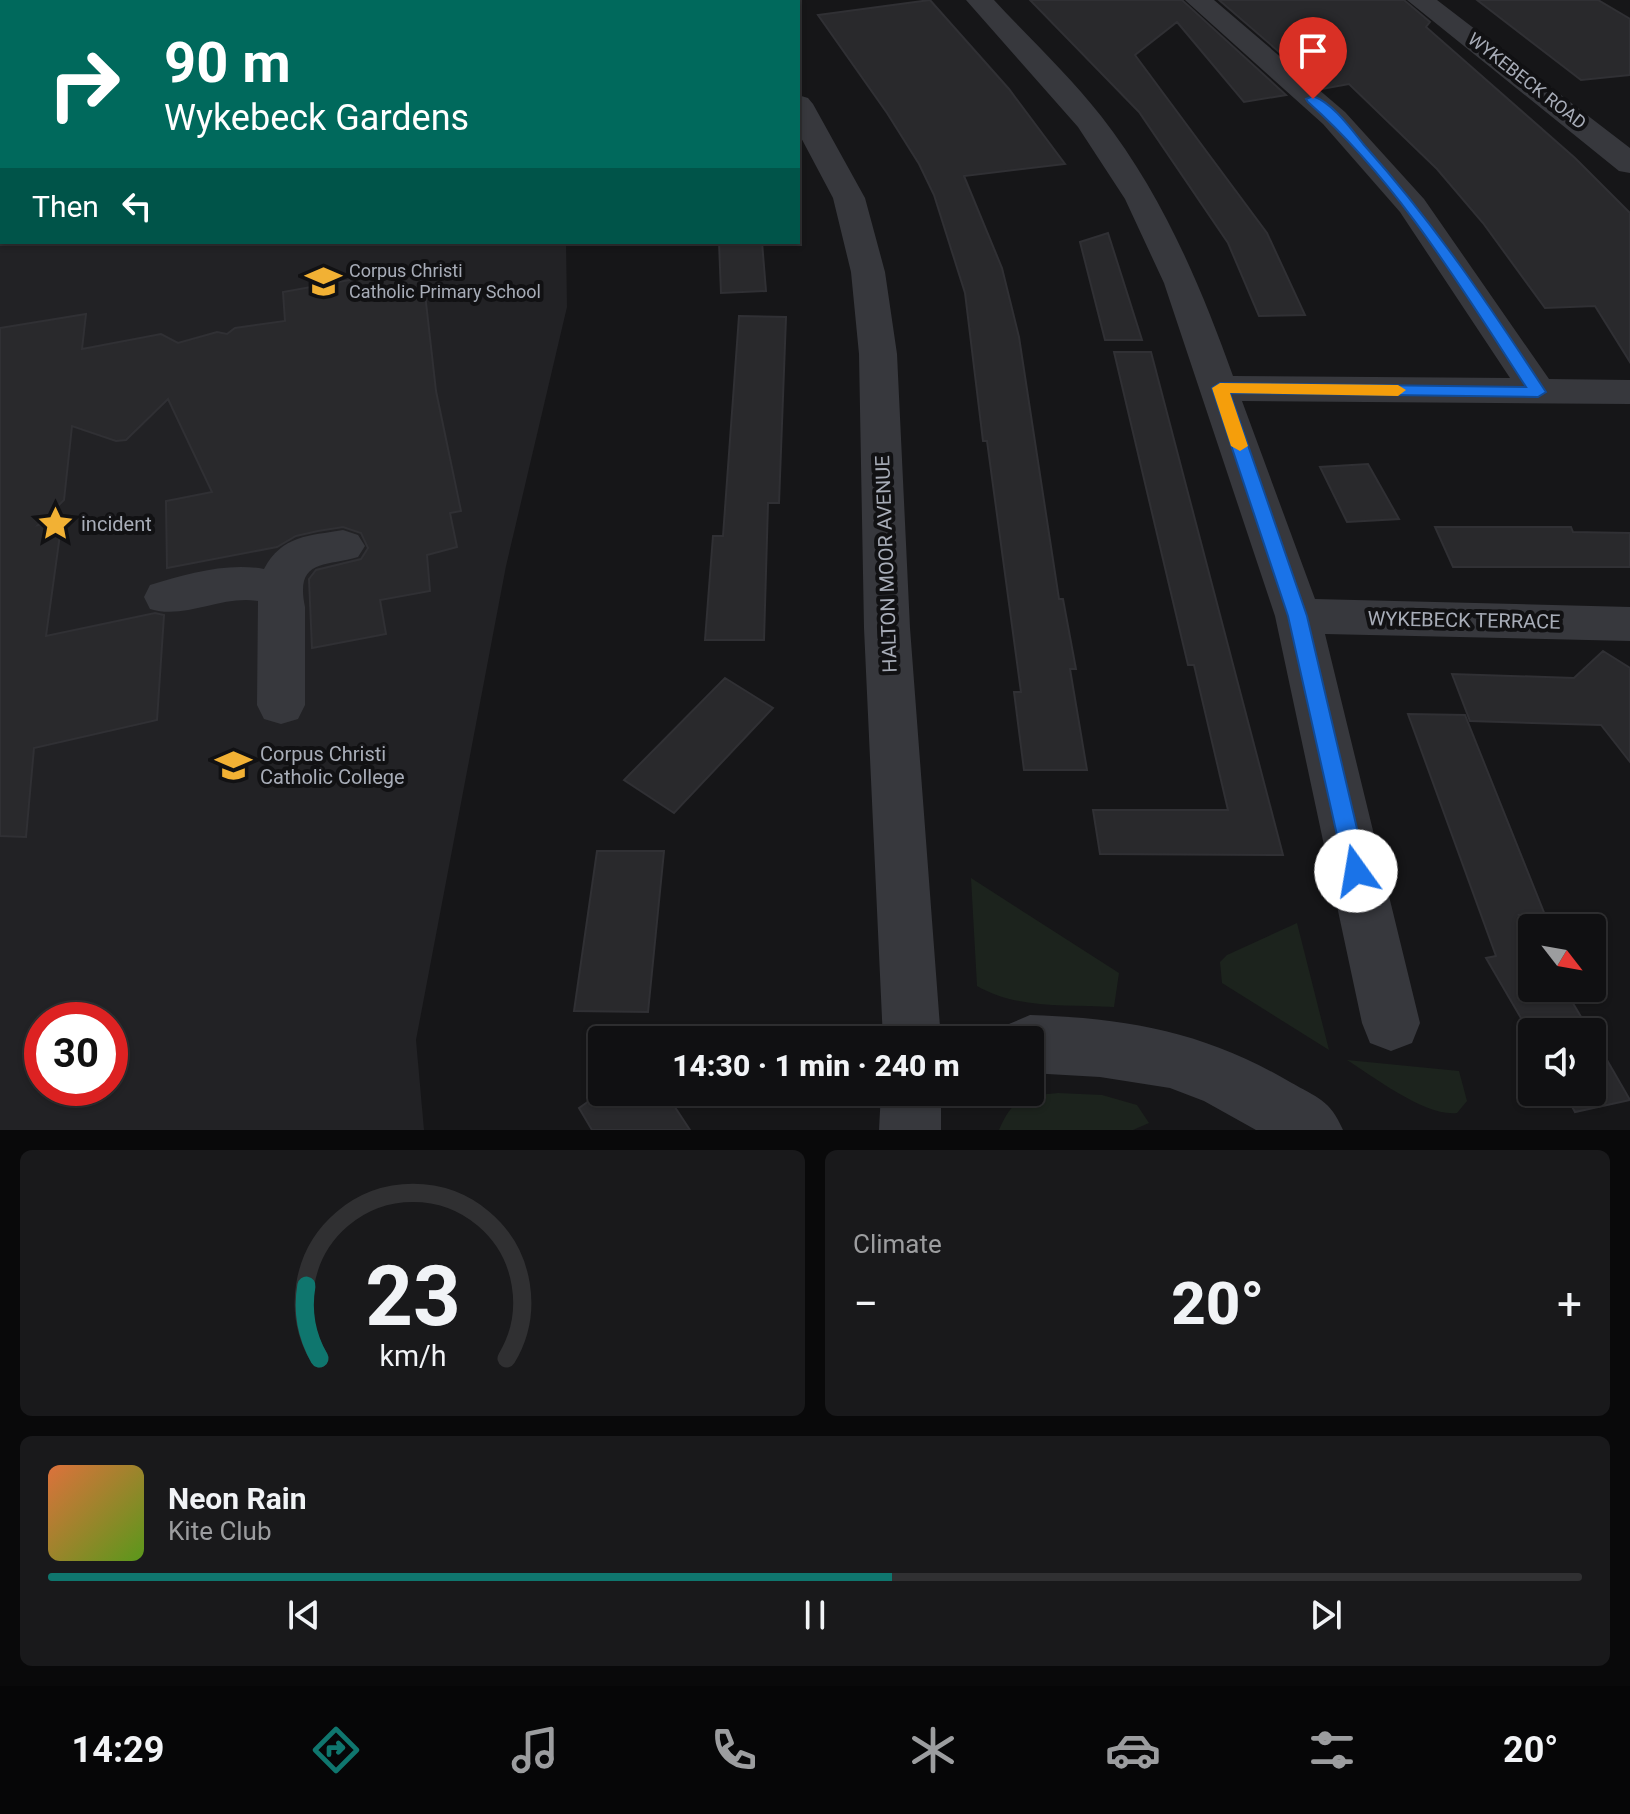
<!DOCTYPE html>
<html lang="en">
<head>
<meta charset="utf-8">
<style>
	body { margin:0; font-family:Roboto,sans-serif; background:#19191b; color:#f1f3f6; height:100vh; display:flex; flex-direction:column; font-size:30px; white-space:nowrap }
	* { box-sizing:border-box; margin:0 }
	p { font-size:26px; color:#9c9d9f }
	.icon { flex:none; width:44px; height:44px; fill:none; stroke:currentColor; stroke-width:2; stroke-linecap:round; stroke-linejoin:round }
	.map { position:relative; height:1130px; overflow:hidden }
	.details { display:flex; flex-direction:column; gap:20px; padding:20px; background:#09090a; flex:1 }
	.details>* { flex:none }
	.top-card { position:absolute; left:0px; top:0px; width:800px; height:244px; box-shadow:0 2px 6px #0004,0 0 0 2px #303032; background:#00695c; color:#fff; overflow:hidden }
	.needle { width:52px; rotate:121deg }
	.fabs { position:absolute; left:1518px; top:914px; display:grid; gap:16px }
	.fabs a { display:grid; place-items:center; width:88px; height:88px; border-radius:8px; background:#101012; box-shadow:0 2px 6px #0004,0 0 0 2px #303032; font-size:40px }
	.speed { position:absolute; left:24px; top:1002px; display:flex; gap:16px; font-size:40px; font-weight:700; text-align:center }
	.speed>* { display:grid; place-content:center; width:104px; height:104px; border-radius:50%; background:#101012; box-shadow:0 2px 6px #0004,0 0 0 2px #303032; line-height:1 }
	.speed .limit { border:12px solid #d22; background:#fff; color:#111 }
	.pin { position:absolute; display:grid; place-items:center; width:68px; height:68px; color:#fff; margin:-82px -34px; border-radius:50% 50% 50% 0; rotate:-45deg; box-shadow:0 0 8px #0007 }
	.pin .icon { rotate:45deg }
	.me { position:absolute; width:88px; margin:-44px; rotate:347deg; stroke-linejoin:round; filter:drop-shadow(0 0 6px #0008) }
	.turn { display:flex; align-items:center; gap:28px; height:168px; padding:0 32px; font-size:36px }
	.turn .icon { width:104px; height:104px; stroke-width:2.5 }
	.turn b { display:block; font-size:56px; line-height:68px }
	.then { display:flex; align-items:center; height:76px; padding:0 32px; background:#0003; gap:16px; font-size:30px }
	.big { font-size:60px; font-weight:800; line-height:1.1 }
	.details .card { flex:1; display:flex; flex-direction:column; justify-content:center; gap:12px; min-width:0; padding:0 28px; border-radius:12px; background:#19191b }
	.details .dial { align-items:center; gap:0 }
	.dial svg { height:208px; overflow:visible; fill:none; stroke:#303032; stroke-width:7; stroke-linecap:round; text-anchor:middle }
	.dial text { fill:#f1f3f6; stroke:none }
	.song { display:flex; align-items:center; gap:24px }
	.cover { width:96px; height:96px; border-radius:12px; background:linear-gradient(135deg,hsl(20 70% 55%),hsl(90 70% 35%)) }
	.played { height:8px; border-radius:4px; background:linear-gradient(90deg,#0f766e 55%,#303032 55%) }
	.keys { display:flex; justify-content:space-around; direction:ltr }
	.heat { display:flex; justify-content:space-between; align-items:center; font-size:44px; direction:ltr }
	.details .tiles { flex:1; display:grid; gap:20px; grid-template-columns:1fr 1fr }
	.card:last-child { grid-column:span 2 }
	.trip { position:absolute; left:588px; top:1026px; width:456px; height:80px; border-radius:8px; background:#101012; box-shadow:0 2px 6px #0004,0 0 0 2px #303032; font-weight:800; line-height:80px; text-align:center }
	.tab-bar { display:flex; height:128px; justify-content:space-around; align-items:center; background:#060607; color:#9c9d9f }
	.tab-bar .icon { width:56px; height:56px }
	.tab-bar .selected { color:#0f766e }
	.tab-bar b { font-size:36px; color:#f1f3f6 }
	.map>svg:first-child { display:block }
	.built { fill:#222225; fill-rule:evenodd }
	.green { fill:#1c231d }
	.building { fill:#29292c; stroke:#303034; stroke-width:2 }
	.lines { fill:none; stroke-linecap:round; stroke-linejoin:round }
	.minor { fill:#37383d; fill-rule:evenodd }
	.route { fill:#1a73e8; stroke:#114b97; stroke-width:2 }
	.slow { fill:#f59e0b }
	.labels { text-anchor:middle; stroke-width:8; stroke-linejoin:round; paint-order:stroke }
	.far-street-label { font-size:18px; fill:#a8adb8; stroke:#111113 }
	.far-poi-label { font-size:18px; fill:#a8adb8; stroke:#111113; text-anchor:start }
	.poi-label { font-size:20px; fill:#a8adb8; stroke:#111113; text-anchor:start }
	.street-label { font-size:20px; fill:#a8adb8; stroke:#111113 }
</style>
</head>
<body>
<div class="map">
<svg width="1630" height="1130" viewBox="0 0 1630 1130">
	<rect width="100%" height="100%" fill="#161618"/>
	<!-- built -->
	<path class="built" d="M12,242H566L567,307L506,566L416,1040L424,1130H0V244ZM42,1020H110V1088H42Z"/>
	<!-- green -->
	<path class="green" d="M971,878L1119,973L1114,1007C1067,1004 1019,1010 977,986Z
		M1297,923L1329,1050L1222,983L1220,962L1227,955Z
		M1347,1060L1459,1071L1467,1101L1457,1113C1426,1117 1374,1077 1347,1060Z
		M1058,1093L1102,1095L1137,1105L1149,1123L1133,1130H999C1013,1097 1025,1096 1058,1093Z"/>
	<!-- building -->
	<path class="building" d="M930,0L1009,89L1065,164L964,176L1002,268L1019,337L1059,599H1063L1076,669H1070L1087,770H1024L1014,692H1021L987,441H983L965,293L934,195L919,164L887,113L818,15Z
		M1030,0H1182L1286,95L1244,102L1177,22L1135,55L1267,233L1305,315L1259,316L1228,243L1139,112Z
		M1219,0H1404L1430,22L1426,27L1575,158L1630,213V362L1595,306L1545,308L1483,223L1437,169L1349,84L1322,89Z
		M1477,0H1598L1630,19V75L1581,80Z
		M1108,233L1142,340H1105L1080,242Z
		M719,242H762L766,291L721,293Z
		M422,267L436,391L461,511L450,513L457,547L427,555L430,591L380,600L386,634L312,648L309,579L316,570L361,559L368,548L361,533L343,527L318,531L296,536L277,547L167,568L166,501L212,492L168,399L126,440L116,441L72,426L64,500L38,525L62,520L46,636L155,613L164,615L157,720L34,748L26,837L0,836V328L86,314L82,349L161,334L178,343L217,332L227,334L235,328L285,321L283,292Z
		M739,316L786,317L779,503H768L764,640H705L713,536H723Z
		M1114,352H1151L1283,855L1100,854L1093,810H1228L1194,665H1188Z
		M1368,464L1399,519L1347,522L1320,467Z
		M1435,527H1571L1573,532L1630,533V567H1453Z
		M1603,651L1630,668V762L1601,725L1470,721L1452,674L1574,678Z
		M725,678L773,708L674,813L624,780Z
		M1408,714L1465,715L1545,915H1519L1532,937V988H1564L1590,1032H1532V1037L1486,958L1496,956Z
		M597,851H664L648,1012L574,1011Z
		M1592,1034L1630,1100L1575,1112L1564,1092H1592Z
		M602,1092H665L690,1130H592L579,1108Z"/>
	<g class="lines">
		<!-- minor -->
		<path class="minor" d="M718,0H745L746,2H719Z
			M966,0H994C1029,38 1069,75 1101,116C1162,194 1200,284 1233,376L1510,378L1400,212L1323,124L1185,0H1214L1345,112L1424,199L1549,379L1630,380V404L1242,401L1315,599L1630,607V641L1325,634L1420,1023L1412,1043L1391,1051L1370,1043L1362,1023L1275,616L1164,283L1125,199L1078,127Z
			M1407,0H1437L1630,148V173L1619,171Z
			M798,95L808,98L813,104L865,198L885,272L897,354L910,628L941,1040H883L864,628L859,354L851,272L833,198L798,132Z
			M343,530L358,535L365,546L358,557C324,567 295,559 305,607V705L298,719L281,724L264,719L257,705L258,601C221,595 185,620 150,609L144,597L150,585C186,574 227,562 264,569C282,535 309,536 343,530Z
			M1030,1015C1127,1018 1205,1032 1290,1082C1318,1098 1330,1100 1343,1130H1256L1204,1101L1170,1088L1100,1077L1030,1073V1040H1002L1009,1024Z
			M881,1092H941V1130H879Z"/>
	</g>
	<!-- route -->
	<path class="route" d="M1313,96C1334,104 1351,129 1365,146C1434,223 1489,305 1546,392L1538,397L1230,393L1307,616L1367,871L1364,878L1356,881L1348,878L1345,871L1288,616L1212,388L1220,383L1526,387C1461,287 1398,182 1308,102L1306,99Z"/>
	<!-- slow -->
	<path class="slow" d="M1220,383L1398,385L1406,390L1398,396L1230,393L1248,446L1240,451L1231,446L1212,388Z"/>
	<!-- icons -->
	<defs>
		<symbol id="school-bare" viewBox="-9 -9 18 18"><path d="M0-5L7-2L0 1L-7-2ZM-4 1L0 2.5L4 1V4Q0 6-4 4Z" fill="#f2b134" stroke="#111113" stroke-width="2.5" paint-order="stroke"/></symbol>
		<symbol id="sight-bare" viewBox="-9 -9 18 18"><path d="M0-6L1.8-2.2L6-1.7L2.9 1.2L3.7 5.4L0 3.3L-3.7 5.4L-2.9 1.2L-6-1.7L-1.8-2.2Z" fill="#f2b134" stroke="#111113" stroke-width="2.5" paint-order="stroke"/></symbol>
	</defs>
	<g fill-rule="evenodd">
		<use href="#school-bare" x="298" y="256" width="51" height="51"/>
		<use href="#sight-bare" x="30" y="498" width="51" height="51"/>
		<use href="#school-bare" x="208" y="740" width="51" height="51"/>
	</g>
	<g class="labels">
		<!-- far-street labels -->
		<g class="far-street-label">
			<text transform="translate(1527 81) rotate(38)" y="6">WYKEBECK ROAD</text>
		</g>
		<!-- far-poi labels -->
		<g class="far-poi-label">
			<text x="349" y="277">Corpus Christi<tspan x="349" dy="21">Catholic Primary School</tspan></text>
		</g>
		<!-- poi labels -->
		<g class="poi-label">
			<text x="81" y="531">incident</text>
			<text x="260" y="761">Corpus Christi<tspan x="260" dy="23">Catholic College</tspan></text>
		</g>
		<!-- street labels -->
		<g class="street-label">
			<text transform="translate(886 564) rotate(-92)" y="7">HALTON MOOR AVENUE</text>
			<text transform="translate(1464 620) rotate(1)" y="7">WYKEBECK TERRACE</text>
		</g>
	</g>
</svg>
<div class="fabs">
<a><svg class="needle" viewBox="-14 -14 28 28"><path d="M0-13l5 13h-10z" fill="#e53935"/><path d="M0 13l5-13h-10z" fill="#9c9d9f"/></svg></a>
<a><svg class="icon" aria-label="sound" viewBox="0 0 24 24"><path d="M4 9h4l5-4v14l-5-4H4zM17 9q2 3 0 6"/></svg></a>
</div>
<div class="speed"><div class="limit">30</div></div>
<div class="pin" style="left:1313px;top:99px;background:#d93025"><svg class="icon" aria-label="arrive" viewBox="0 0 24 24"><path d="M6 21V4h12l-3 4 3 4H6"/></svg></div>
<svg class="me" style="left:1356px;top:871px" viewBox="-20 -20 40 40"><circle r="19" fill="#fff"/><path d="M0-13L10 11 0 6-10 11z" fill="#1a73e8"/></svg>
<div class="trip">14:30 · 1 min · 240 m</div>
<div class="top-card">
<div class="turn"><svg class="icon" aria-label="right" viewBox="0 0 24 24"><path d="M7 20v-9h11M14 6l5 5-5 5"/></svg><div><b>90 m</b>Wykebeck Gardens</div></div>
<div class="then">Then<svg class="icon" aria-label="left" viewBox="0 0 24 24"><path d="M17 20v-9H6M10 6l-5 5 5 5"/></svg></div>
</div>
</div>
<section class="details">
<div class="tiles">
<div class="card dial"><svg viewBox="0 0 100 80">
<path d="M14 69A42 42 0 1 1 86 69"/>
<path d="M14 69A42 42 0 0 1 9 41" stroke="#0f766e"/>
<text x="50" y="56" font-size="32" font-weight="700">23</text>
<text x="50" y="72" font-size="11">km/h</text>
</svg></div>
<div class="card"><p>Climate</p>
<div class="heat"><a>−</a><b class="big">20°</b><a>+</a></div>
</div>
<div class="card">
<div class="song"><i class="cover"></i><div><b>Neon Rain</b><p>Kite Club</p></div></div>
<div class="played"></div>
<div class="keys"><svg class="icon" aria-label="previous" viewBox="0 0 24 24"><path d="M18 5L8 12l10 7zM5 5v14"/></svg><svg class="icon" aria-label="pause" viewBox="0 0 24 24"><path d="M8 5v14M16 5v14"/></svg><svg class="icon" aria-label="next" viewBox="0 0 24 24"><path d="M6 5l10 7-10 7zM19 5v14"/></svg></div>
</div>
</div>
</section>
<nav class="tab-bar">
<b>14:29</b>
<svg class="icon selected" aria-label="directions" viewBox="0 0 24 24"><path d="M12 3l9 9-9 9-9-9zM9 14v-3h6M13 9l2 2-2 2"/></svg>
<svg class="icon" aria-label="music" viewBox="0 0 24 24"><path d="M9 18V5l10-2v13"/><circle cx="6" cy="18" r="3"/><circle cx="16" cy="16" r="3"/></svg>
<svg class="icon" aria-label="phone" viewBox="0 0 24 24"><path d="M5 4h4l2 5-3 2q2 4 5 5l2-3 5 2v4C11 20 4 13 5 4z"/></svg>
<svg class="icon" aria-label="climate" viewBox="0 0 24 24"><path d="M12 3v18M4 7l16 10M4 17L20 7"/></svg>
<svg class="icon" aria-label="car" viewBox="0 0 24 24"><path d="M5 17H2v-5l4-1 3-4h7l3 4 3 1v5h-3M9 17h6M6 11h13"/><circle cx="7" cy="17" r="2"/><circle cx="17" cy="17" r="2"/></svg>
<svg class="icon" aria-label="filters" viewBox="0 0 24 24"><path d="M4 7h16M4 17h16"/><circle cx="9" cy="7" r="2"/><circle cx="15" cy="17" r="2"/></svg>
<b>20°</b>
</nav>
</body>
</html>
